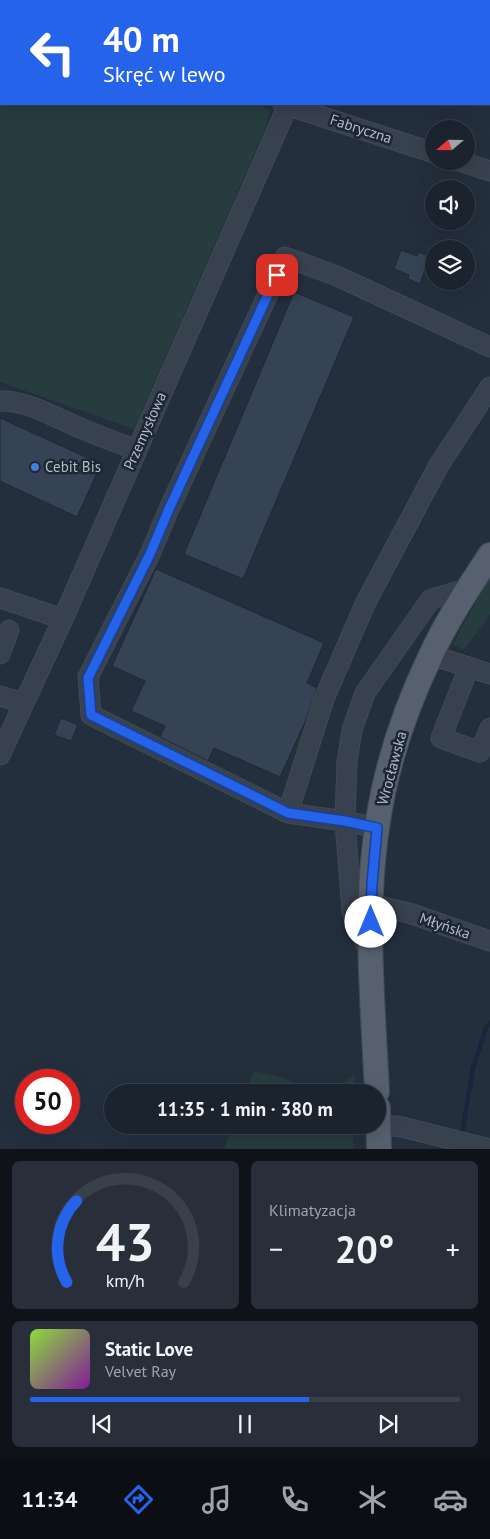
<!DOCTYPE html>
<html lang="pl">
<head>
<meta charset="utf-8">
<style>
	body { margin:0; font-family:"PT Sans",sans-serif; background:#282f3a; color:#f1f3f6; height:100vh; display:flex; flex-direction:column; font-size:19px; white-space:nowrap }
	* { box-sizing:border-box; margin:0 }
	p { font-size:16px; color:#a0a4aa }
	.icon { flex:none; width:28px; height:28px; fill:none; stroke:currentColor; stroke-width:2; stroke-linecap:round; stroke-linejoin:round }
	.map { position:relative; height:1149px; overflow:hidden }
	.sheet { display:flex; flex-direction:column; gap:12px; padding:12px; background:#0f1319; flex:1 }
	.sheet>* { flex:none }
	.banner { position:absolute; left:0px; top:0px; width:490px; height:105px; box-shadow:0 5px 20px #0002,0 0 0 1px #39404a; background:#2563eb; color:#fff; overflow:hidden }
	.needle { width:32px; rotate:250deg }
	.tools { position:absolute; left:425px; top:120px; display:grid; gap:10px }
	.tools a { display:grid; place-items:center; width:50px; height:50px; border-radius:50%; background:#1b232e; box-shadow:0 5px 20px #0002,0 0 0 1px #39404a; font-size:25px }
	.speed { position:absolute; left:15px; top:1069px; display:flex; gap:10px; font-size:25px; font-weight:700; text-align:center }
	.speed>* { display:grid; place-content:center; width:65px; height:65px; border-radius:50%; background:#1b232e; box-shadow:0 5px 20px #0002,0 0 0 1px #39404a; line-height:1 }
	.speed .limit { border:8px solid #d22; background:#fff; color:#111 }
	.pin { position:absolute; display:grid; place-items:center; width:42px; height:42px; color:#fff; margin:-21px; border-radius:10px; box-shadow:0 2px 8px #0006 }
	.me { position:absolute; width:55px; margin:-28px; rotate:0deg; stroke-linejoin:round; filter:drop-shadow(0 0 4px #0008) }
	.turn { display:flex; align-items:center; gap:18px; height:105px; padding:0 20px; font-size:22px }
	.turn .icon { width:65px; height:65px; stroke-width:2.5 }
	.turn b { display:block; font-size:35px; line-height:42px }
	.big { font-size:38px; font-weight:600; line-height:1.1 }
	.sheet .tile { flex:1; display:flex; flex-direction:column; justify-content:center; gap:8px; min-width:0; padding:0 18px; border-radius:8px; background:#282f3a }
	.sheet .dial { align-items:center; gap:0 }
	.dial svg { height:130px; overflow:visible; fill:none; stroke:#39404a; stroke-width:7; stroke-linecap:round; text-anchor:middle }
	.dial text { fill:#f1f3f6; stroke:none }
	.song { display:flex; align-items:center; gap:15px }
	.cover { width:60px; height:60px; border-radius:8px; background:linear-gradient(135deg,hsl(90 70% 55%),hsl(290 70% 35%)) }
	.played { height:5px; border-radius:2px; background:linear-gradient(90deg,#2563eb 65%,#39404a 65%) }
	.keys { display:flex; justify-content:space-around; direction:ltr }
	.heat { display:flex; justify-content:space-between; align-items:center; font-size:28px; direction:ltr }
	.sheet .tiles { flex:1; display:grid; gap:12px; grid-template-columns:1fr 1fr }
	.tile:last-child { grid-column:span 2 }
	.trip { position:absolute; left:104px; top:1084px; width:282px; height:50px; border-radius:25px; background:#1b232e; box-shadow:0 5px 20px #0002,0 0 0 1px #39404a; font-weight:600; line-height:50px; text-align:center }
	.tab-bar { display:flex; height:80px; justify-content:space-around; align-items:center; background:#0b0e12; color:#a0a4aa }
	.tab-bar .icon { width:35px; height:35px }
	.tab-bar .current { color:#2563eb }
	.tab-bar b { font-size:22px; color:#f1f3f6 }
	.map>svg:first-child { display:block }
	.green { fill:#263c3f }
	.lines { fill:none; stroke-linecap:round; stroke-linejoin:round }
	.stream { stroke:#17263c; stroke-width:4.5 }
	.building { fill:#364354; stroke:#1f2835 }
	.minor-casing { stroke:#414a57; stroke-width:21 }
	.major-casing { stroke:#414a57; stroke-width:26 }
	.minor { stroke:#38414e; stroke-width:19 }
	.major { stroke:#56606e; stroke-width:24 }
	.route-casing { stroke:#184099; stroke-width:12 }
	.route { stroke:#2563eb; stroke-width:9 }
	.shop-dot { fill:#3f7fe0; stroke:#1d2633; stroke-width:2 }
	.labels { text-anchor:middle; stroke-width:5; stroke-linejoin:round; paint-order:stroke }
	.street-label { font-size:15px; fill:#b4bcc9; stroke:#1d2633 }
	.poi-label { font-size:15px; fill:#b4bcc9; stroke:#1d2633; text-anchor:start }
</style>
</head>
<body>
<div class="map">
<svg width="490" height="1149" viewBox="0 0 490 1149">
	<rect width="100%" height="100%" fill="#242f3e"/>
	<!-- green -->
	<path class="green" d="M1,16V104H257L271,110L268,122L134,429L0,382V17Z
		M490,576V614L485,623L463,650L453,644Z
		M254,1071L284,1078L314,1092H245Z
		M355,1074V1092H331Z
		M233,1125H354L353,1149H224Z"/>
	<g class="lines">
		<!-- stream -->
		<path class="stream" d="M462,1134L473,1068L486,1028L490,1023"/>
	</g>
	<!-- building -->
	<path class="building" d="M401,250L417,256L418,252L430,256L420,284L408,279L409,275L394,269Z
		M294,292L354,317L243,579L184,554Z
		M0,418L101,464L77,517L0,481Z
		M156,569L324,643L307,683L317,688L306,720L280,777L214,748L208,761L160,737L165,726L131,711L145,681L112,666Z
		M61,718L78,725L71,741L54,735Z"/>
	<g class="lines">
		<defs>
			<path id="minor" d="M0,7H1
				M283,104L434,153
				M459,161L490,171
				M0,401C23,400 46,413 67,422C90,432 112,442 137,449
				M467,589L431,599L365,693L352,730L347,762L345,821L288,813L324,699L365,604L439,465L490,387
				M0,598L63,619
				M0,654L9,630
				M431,655L490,674
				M469,667L441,738L480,752L490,728
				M0,696L24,703
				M0,755L63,619L288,105
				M288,813L91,715L88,677L150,554L169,509L285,257L337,276L490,347
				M371,904L409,913L490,941
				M368,949L352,912L345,821L377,828
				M378,1127L398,1126L490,1149"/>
			<path id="major" d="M377,1092C373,1006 364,914 377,828C385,769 405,709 431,655C447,620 469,587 490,555
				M378,1108L379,1149"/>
		</defs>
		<!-- minor casing -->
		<use href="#minor" class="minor-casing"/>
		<!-- major casing -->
		<use href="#major" class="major-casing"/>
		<!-- minor -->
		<use href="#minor" class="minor"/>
		<!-- major -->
		<use href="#major" class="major"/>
	</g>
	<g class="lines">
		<defs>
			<path id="route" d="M277,275L169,509L150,554L88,678L91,715L288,813L345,821L377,828L372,884L371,922"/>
		</defs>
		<!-- route casing -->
		<use href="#route" class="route-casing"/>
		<!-- route -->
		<use href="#route" class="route"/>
	</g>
	<!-- markers -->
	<circle class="shop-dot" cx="35" cy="467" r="5"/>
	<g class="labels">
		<!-- street labels -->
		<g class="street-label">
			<text transform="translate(361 129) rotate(18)" y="5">Fabryczna</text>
			<text transform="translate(145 431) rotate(-66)" y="5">Przemysłowa</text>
			<text transform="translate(392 768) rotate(-75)" y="5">Wrocławska</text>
			<text transform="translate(445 926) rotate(19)" y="5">Młyńska</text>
		</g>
		<!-- poi labels -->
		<g class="poi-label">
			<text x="45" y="472">Cebit Bis</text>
		</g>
	</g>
</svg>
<div class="tools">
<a><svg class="needle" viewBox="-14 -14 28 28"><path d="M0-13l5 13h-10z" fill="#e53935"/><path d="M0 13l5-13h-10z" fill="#a0a4aa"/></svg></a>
<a><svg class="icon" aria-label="sound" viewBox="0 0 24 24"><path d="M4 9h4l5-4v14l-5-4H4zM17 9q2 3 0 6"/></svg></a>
<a><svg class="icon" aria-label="layers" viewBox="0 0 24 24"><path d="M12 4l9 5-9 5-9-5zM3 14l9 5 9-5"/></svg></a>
</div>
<div class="speed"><div class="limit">50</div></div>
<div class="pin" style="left:277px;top:275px;background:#d93025"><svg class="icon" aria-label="arrive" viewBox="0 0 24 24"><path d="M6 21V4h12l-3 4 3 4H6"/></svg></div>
<svg class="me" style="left:371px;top:922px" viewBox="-20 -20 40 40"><circle r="19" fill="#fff"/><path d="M0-13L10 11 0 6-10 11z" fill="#2563eb"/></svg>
<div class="trip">11:35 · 1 min · 380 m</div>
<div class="banner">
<div class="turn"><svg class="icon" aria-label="left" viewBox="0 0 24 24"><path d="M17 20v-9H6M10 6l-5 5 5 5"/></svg><div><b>40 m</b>Skręć w lewo</div></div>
</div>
</div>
<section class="sheet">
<div class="tiles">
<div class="tile dial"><svg viewBox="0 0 100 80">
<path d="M14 69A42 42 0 1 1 86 69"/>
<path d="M14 69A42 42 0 0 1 20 19" stroke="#2563eb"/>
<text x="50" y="56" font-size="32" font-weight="700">43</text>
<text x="50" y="72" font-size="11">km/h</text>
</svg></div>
<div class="tile"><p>Klimatyzacja</p>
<div class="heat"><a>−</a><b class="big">20°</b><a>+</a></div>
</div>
<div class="tile">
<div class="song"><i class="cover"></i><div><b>Static Love</b><p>Velvet Ray</p></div></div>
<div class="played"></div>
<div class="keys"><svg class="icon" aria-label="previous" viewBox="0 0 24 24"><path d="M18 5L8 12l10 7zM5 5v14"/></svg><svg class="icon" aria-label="pause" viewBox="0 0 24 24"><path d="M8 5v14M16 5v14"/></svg><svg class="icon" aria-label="next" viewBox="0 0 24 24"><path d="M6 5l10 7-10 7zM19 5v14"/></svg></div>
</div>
</div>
</section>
<nav class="tab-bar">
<b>11:34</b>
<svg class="icon current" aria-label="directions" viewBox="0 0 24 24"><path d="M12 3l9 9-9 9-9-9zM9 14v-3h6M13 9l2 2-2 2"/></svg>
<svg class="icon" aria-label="music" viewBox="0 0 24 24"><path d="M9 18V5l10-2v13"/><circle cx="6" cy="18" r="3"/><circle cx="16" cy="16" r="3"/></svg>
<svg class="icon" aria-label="phone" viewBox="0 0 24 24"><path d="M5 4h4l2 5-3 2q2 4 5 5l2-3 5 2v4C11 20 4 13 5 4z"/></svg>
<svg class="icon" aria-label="climate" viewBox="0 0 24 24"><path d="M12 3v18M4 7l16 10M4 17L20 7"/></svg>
<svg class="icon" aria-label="car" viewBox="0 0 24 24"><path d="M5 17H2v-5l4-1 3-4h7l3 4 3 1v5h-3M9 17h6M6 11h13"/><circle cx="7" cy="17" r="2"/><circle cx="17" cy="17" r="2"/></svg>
</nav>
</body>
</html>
